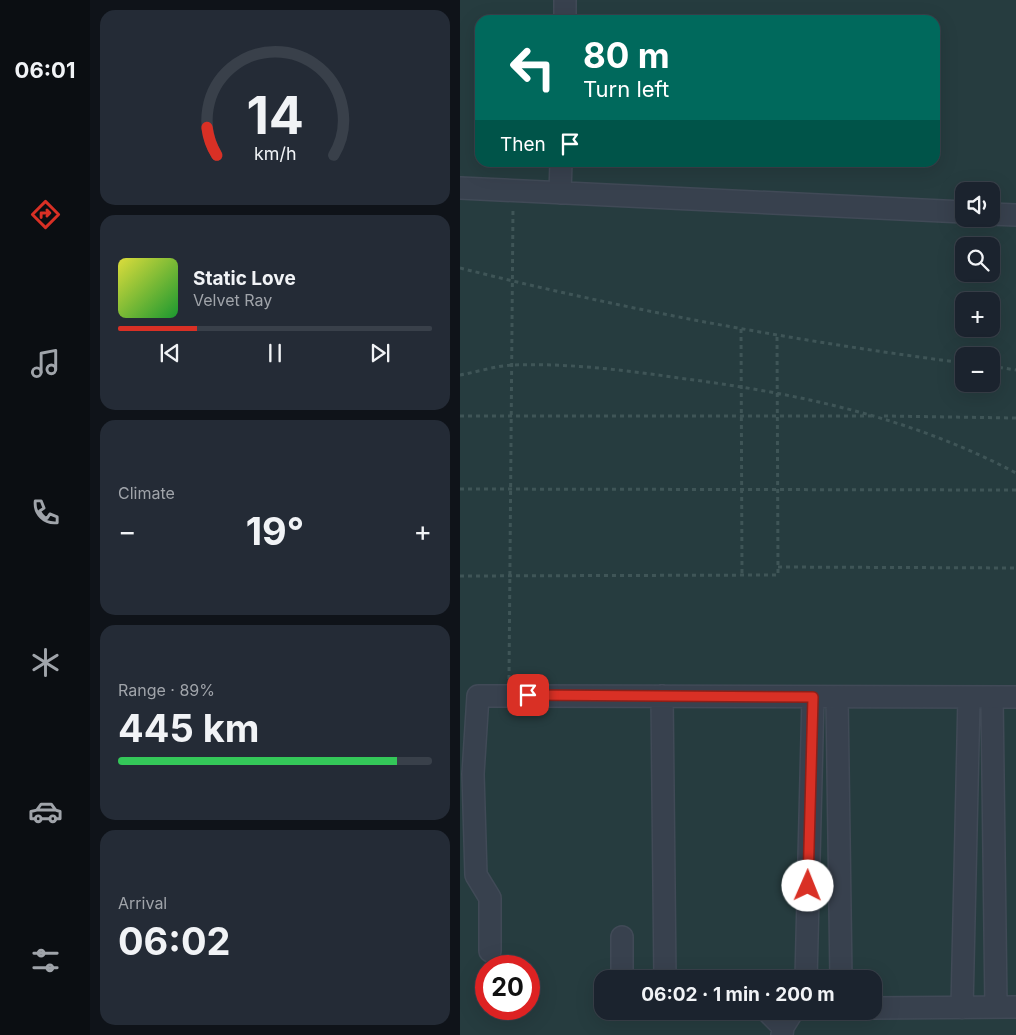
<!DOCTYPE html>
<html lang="en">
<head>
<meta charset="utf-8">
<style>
	body { margin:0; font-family:Inter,sans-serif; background:#242b36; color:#f1f3f6; height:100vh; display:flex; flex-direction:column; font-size:19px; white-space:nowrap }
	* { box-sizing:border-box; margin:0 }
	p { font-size:16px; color:#a0a4aa }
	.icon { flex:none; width:28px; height:28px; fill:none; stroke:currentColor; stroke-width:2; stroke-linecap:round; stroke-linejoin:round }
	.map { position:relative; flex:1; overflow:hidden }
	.drawer { display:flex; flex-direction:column; gap:10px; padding:10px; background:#0f1319; width:370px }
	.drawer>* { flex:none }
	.top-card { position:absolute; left:15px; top:15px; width:465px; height:152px; border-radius:15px; box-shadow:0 5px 20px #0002,0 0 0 1px #39404a; background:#00695c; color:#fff; overflow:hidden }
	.buttons { position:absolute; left:495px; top:182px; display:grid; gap:10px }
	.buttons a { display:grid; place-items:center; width:45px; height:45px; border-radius:10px; background:#1b232e; box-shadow:0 5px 20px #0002,0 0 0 1px #39404a; font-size:25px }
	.speed { position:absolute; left:15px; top:955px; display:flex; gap:10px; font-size:25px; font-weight:700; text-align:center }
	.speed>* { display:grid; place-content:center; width:65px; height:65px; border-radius:50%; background:#1b232e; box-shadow:0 5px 20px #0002,0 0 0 1px #39404a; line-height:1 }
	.speed .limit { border:8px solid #d22; background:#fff; color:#111 }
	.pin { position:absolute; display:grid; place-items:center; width:42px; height:42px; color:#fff; margin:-21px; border-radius:10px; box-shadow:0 2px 8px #0006 }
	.me { position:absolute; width:55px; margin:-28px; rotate:1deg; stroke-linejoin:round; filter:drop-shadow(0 0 4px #0008) }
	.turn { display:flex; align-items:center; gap:18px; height:105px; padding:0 25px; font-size:22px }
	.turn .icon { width:65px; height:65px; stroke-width:2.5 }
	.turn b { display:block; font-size:35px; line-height:42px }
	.then { display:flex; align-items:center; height:48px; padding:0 25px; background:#0003; gap:10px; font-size:19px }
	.big { font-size:38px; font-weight:700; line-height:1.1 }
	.drawer .widget { flex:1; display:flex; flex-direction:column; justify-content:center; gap:8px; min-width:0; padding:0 18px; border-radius:15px; background:#242b36 }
	.drawer .dial { align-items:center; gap:0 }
	.dial svg { height:130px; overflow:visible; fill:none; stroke:#39404a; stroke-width:7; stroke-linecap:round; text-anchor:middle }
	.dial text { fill:#f1f3f6; stroke:none }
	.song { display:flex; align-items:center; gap:15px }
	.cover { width:60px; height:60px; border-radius:8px; background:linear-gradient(135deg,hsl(60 70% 55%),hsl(130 70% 35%)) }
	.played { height:5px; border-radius:2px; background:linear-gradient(90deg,#d93025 25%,#39404a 25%) }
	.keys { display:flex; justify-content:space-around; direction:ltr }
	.heat { display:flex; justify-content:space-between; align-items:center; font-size:28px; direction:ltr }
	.charge { height:8px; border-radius:4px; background:linear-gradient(90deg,#34c759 89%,#39404a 0) }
	.trip { position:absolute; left:134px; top:970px; width:288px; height:50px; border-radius:15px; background:#1b232e; box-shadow:0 5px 20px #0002,0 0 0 1px #39404a; font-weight:700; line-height:50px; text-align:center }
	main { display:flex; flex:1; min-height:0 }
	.dock { display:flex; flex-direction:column; width:90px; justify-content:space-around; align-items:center; background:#0b0e12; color:#a0a4aa }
	.dock .icon { width:35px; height:35px }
	.dock .on { color:#d93025 }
	.dock b { font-size:22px; color:#f1f3f6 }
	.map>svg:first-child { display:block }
	.green { fill:#263c3f; fill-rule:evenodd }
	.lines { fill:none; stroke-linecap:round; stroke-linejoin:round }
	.minor-casing { stroke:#414a57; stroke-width:24 }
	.path { stroke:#3f5557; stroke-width:3; stroke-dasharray:4 4; stroke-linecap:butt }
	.minor { stroke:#38414e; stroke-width:21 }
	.route-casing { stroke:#8d1f18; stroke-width:12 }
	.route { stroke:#d93025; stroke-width:9 }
</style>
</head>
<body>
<main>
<nav class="dock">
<b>06:01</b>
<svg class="icon on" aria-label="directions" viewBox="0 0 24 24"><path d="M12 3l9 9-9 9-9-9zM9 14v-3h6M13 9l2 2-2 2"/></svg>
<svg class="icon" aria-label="music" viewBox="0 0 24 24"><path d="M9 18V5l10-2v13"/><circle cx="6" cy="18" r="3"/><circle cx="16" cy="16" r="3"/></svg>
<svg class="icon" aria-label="phone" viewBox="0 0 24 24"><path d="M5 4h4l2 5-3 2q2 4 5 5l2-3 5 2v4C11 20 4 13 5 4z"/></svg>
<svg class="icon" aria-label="climate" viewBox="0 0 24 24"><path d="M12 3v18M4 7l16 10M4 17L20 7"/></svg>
<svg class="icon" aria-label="car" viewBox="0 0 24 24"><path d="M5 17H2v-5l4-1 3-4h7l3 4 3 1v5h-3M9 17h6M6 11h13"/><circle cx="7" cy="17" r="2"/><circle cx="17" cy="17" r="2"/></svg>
<svg class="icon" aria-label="filters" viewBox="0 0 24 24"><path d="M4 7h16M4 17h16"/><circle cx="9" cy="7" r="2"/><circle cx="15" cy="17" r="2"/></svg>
</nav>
<section class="drawer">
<div class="widget dial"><svg viewBox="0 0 100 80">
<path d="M14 69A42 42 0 1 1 86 69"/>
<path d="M14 69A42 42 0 0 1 8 52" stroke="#d93025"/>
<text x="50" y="56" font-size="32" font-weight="700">14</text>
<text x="50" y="72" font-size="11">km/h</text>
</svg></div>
<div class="widget">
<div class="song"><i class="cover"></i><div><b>Static Love</b><p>Velvet Ray</p></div></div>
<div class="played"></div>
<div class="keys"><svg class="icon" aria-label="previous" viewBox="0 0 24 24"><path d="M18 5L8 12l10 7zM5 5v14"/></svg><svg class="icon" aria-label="pause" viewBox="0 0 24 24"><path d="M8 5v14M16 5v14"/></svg><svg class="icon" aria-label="next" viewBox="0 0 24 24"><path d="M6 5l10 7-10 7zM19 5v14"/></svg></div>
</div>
<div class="widget"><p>Climate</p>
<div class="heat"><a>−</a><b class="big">19°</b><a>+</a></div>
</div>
<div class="widget"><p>Range · 89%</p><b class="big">445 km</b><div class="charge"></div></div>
<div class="widget"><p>Arrival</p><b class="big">06:02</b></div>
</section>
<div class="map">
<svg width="556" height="1035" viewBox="0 0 556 1035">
	<rect width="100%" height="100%" fill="#242f3e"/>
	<!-- green -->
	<path class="green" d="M0,0H556V1035H0ZM20,20H475V162H20ZM504,191H531V219H504ZM504,246H531V274H504ZM504,301H531V329H504ZM504,356H531V384H504ZM26,966H69V1009H26ZM142,979H412V1011H142Z"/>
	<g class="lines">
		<defs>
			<path id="minor" d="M105,20V0
				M0,188L504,212
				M100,193L101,162
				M531,214L556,215
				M202,696L205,979
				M377,697L381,979
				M532,697L536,1007
				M162,937V979
				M30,951V898L16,875L13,774L18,696L556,697
				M346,979L353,697
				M412,1008L556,1007
				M502,1008L509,697
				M307,1011L323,1027
				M322,1035L323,1027L333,1011"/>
		</defs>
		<!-- minor casing -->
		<use href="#minor" class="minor-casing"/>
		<!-- path -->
		<path class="path" d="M0,268C166,310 334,341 504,363
			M281,329L282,575
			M531,366L556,370
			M0,375C17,372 35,366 52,365C108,363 164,370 219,378C336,393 451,417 556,473
			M0,416H413
			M424,416L556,418
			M0,489L556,490
			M318,567L556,568
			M0,576L318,575L317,335
			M49,679L53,208"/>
		<!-- minor -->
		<use href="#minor" class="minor"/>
	</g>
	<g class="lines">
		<defs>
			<path id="route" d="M68,695L353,697L348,886"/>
		</defs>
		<!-- route casing -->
		<use href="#route" class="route-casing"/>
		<!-- route -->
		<use href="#route" class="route"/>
	</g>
</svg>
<div class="buttons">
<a><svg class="icon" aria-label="sound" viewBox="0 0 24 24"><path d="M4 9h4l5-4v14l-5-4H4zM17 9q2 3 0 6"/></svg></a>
<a><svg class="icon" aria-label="search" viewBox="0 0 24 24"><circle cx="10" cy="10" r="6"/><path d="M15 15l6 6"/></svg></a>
<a>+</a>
<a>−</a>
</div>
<div class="speed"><div class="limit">20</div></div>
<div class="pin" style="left:68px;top:695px;background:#d93025"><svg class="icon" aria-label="arrive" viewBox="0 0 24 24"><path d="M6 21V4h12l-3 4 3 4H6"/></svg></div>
<svg class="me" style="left:348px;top:886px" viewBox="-20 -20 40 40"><circle r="19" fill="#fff"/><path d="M0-13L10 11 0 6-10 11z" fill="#d93025"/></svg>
<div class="trip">06:02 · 1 min · 200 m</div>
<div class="top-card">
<div class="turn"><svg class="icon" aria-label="left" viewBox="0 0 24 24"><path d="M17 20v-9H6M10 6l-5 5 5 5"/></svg><div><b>80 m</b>Turn left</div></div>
<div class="then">Then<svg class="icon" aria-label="arrive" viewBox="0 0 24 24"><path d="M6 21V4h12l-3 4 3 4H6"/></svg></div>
</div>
</div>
</main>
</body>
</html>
